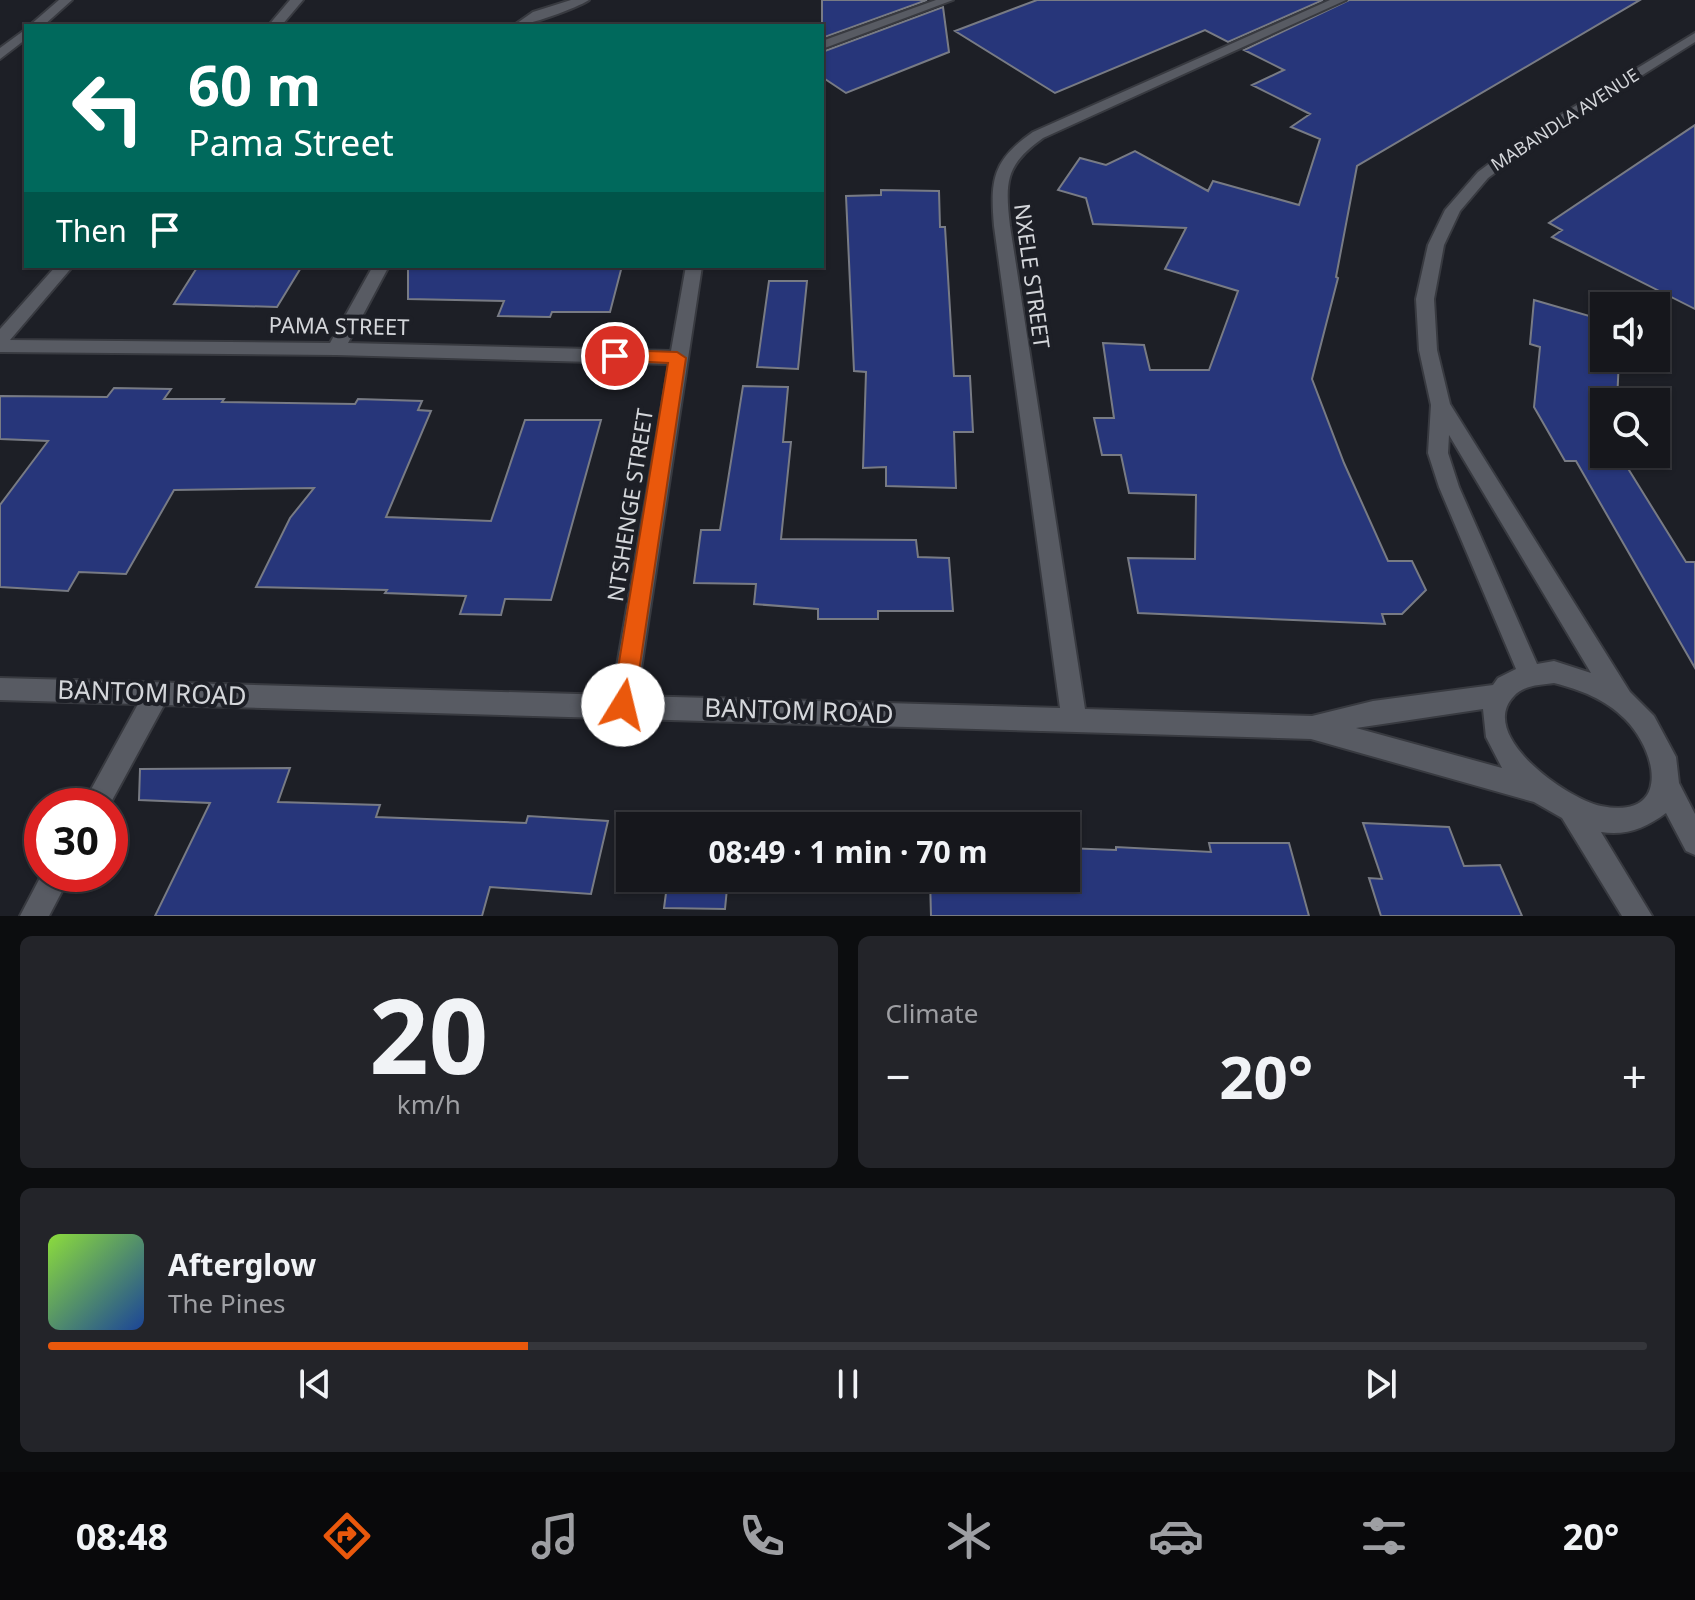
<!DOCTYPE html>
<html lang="en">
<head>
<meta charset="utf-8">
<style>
	body { margin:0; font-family:"Noto Sans",sans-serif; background:#232429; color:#f1f3f6; height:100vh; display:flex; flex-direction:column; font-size:30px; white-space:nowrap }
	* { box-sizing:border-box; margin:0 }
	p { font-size:26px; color:#9e9fa3 }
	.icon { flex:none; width:44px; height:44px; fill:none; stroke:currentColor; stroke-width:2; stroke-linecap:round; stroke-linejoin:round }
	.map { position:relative; height:916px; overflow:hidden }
	.panel { display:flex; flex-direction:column; gap:20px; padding:20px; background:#0c0d0f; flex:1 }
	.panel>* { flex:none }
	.top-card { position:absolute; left:24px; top:24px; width:800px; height:244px; border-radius:0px; box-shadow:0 2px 6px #0004,0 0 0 2px #35363b; background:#00695c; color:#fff; overflow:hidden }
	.fabs { position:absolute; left:1590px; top:292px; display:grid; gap:16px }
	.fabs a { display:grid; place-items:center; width:80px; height:80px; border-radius:0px; background:#16171c; box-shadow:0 2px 6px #0004,0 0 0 2px #35363b; font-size:40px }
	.speed { position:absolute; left:24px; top:788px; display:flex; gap:16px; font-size:40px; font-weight:700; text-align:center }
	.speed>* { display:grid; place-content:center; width:104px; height:104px; border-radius:50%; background:#16171c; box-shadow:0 2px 6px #0004,0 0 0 2px #35363b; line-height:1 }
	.speed .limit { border:12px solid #d22; background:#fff; color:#111 }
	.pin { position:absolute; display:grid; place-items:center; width:68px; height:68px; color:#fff; margin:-34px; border:4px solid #fff; border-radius:50%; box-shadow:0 2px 8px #0007 }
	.me { position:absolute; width:88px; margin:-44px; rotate:9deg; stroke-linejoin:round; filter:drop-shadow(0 0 6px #0008) }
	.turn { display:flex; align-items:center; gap:28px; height:168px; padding:0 32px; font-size:36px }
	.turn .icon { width:104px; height:104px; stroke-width:2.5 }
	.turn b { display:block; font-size:56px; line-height:68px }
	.then { display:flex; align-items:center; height:76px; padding:0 32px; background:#0003; gap:16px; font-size:30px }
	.big { font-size:60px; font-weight:700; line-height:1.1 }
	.panel .tile { flex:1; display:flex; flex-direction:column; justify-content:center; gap:12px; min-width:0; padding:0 28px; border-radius:12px; background:#232429 }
	.panel .dial { align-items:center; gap:0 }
	.dial b { font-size:104px; line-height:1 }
	.song { display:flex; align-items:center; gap:24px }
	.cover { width:96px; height:96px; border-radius:12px; background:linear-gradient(135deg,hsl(90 70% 55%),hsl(220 70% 35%)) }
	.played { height:8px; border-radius:4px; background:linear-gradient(90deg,#ea580c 30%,#35363b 30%) }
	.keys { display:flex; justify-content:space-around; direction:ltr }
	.heat { display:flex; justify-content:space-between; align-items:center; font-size:44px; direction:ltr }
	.panel .tiles { flex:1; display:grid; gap:20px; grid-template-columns:1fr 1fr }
	.tile:last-child { grid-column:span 2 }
	.trip { position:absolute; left:616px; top:812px; width:464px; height:80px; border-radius:0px; background:#16171c; box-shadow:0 2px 6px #0004,0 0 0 2px #35363b; font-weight:700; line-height:80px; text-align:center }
	.tabs { display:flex; height:128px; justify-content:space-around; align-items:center; background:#09090b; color:#9e9fa3 }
	.tabs .icon { width:56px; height:56px }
	.tabs .on { color:#ea580c }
	.tabs b { font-size:36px; color:#f1f3f6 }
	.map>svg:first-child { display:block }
	.building { fill:#27367a; stroke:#787b84; stroke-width:2 }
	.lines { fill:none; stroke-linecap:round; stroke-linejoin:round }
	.minor-casing { stroke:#383a40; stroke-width:4 }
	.minor { fill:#585b63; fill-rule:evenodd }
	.route { fill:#ea580c; stroke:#983908; stroke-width:2 }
	.labels { text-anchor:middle; stroke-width:8; stroke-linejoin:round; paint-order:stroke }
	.far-street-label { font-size:18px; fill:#d4d6da; stroke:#1d1f26 }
	.street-label { font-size:22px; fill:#d4d6da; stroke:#1d1f26 }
	.near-street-label { font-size:26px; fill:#d4d6da; stroke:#1d1f26 }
</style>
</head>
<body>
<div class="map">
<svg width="1695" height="916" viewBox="0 0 1695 916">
	<rect width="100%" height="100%" fill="#1d1f26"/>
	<!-- building -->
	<path class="building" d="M822,0H927L822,38Z
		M1037,0H1323L1228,42L1205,30L1055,93L955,31Z
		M1349,0H1640L1357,166L1336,277L1338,278L1312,379L1344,463L1388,561H1412L1426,590L1402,614H1382L1385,624L1138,613L1128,558L1195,559L1196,495L1129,493L1121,455H1102L1094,418H1114L1103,343L1144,345L1150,370H1209L1238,291L1165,269L1186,228L1093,224L1086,198L1058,190L1080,158L1106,165L1135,151L1208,191L1213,181L1299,205L1320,139L1291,127L1310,114L1252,85L1284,70L1244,50Z
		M943,7L949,52L846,93L822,77V52Z
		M1695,125V309L1552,237L1562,230L1549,223Z
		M881,190L939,191L940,227H945L954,376H970L973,432H954L956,488L886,486V467L863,468L866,372L854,371L846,196L881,195Z
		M198,266H302L277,307L174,304Z
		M408,266H622L610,312H552L550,317L498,316L504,301L408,299Z
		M769,281H807L798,369L757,367Z
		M1534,300L1593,317L1604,334V358H1619L1617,402H1604V454H1619L1686,562H1695V668L1576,461H1565L1534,407L1540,347L1530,344Z
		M743,386L788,387L783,442H791L781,539L916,540L918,557L949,558L953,611H878V619H818V609L754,604L756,584L694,583L701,530H720Z
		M114,388L171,389L164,399H224L222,402L355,404L358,399L422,401L418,410L431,411L386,517L491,521L525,420H601L551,600L505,599L501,615L460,614L466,596L385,593L387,590L256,587L290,518L314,488L174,490L126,574L79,572L68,591L0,587V505L48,441L0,439V396L107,397Z
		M290,768L278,802L380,805L376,817L526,823L528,816L608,821L591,894L490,887L482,916H155L210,803L139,800L140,769Z
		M1363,823L1449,827L1464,866L1500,865L1522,916H1381L1369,878L1382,879Z
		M1209,843H1289L1309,916H931L930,878H1066V848L1116,850V847L1211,852Z
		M668,878H728L725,909L664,908Z"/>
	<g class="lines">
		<defs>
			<path id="minor" d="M59,0H72L43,26H29Z
				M290,0H303L281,26H268Z
				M571,0H589C577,8 527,26 513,26L533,12Z
				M936,0H953L822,49V41Z
				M1330,0H1346L1043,138C1005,165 1005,182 1010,226L1085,709L1312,716L1373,701L1493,685L1498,678L1516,669L1439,487L1428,453L1431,405L1419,350L1416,299L1428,245L1445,210L1478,172L1526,136L1695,33V42L1536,142L1488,178L1460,211L1444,245L1434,299L1437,350L1450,404L1630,692L1654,716L1676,757L1679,783L1695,814V855L1686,851L1666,813C1646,828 1626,836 1601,832L1652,916H1622L1562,818L1534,802L1311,739L164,705L109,806H82L138,704L0,700V678L612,695L669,364L336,355L0,352V329L56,266H73L10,340L330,343L373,266H389L348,343L671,351L686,266H702L637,696L1060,708L994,226C990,179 993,160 1033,132ZM1449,435L1591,673L1554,661L1537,664L1459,487L1448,453ZM1554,683C1581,690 1605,699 1625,719C1658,752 1671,820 1601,806C1567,799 1476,735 1514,696C1524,685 1540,685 1554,683ZM1483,709L1486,737L1502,768L1356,728Z
				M26,29V39L0,59V48Z
				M42,874H71L49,916H20Z"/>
		</defs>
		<!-- minor casing -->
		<use href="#minor" class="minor-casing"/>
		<!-- minor -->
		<use href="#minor" class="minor"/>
	</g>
	<!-- route -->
	<path class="route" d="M615,350L677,352L686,358L634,705L630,712L623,716L615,712L612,705L668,363L609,360L607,356L609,352Z"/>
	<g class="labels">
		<!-- far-street labels -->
		<g class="far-street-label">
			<text transform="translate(1565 120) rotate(-33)" y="6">MABANDLA AVENUE</text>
		</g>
		<!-- street labels -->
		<g class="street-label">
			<text transform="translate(1032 276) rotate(82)" y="8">NXELE STREET</text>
			<text transform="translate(339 326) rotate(1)" y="8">PAMA STREET</text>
			<text transform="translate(630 505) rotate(-81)" y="8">NTSHENGE STREET</text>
		</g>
		<!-- near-street labels -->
		<g class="near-street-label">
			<text transform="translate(152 693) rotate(2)" y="9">BANTOM ROAD</text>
			<text transform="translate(799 711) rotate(2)" y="9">BANTOM ROAD</text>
		</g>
	</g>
</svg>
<div class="fabs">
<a><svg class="icon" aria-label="sound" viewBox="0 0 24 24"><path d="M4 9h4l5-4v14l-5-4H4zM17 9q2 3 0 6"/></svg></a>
<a><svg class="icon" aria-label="search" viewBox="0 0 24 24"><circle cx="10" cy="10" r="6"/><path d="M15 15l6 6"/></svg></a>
</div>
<div class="speed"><div class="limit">30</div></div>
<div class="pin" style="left:615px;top:356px;background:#d93025"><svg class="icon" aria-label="arrive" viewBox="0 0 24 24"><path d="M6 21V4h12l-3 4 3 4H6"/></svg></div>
<svg class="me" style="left:623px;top:705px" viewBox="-20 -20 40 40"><circle r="19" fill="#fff"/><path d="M0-13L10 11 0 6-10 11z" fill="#ea580c"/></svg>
<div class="trip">08:49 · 1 min · 70 m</div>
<div class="top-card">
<div class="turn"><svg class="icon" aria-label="left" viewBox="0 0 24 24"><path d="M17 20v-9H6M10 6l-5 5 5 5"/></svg><div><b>60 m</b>Pama Street</div></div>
<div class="then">Then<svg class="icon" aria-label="arrive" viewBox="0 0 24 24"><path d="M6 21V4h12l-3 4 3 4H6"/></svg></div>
</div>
</div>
<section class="panel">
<div class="tiles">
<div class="tile dial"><b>20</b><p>km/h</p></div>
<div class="tile"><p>Climate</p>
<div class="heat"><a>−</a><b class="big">20°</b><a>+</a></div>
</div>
<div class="tile">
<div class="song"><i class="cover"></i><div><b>Afterglow</b><p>The Pines</p></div></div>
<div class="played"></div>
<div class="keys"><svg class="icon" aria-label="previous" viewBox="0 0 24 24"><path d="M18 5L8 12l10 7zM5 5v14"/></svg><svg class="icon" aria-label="pause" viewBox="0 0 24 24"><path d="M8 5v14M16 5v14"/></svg><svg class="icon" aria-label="next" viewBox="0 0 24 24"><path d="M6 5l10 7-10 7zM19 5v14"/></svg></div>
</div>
</div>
</section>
<nav class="tabs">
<b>08:48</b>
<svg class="icon on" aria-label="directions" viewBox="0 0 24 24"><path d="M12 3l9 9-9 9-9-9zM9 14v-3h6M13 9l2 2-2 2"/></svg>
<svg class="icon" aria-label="music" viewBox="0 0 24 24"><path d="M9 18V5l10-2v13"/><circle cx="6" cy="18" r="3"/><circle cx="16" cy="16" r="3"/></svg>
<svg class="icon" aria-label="phone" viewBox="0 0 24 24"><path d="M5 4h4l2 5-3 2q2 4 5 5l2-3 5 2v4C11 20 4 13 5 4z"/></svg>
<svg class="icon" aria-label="climate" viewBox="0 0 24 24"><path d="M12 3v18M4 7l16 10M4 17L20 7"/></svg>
<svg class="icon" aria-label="car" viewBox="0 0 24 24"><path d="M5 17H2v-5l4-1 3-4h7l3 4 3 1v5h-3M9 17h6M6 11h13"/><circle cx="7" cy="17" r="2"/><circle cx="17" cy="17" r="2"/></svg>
<svg class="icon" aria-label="filters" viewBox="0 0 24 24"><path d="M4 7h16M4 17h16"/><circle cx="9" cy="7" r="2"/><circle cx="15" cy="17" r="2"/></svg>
<b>20°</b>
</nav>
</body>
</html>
